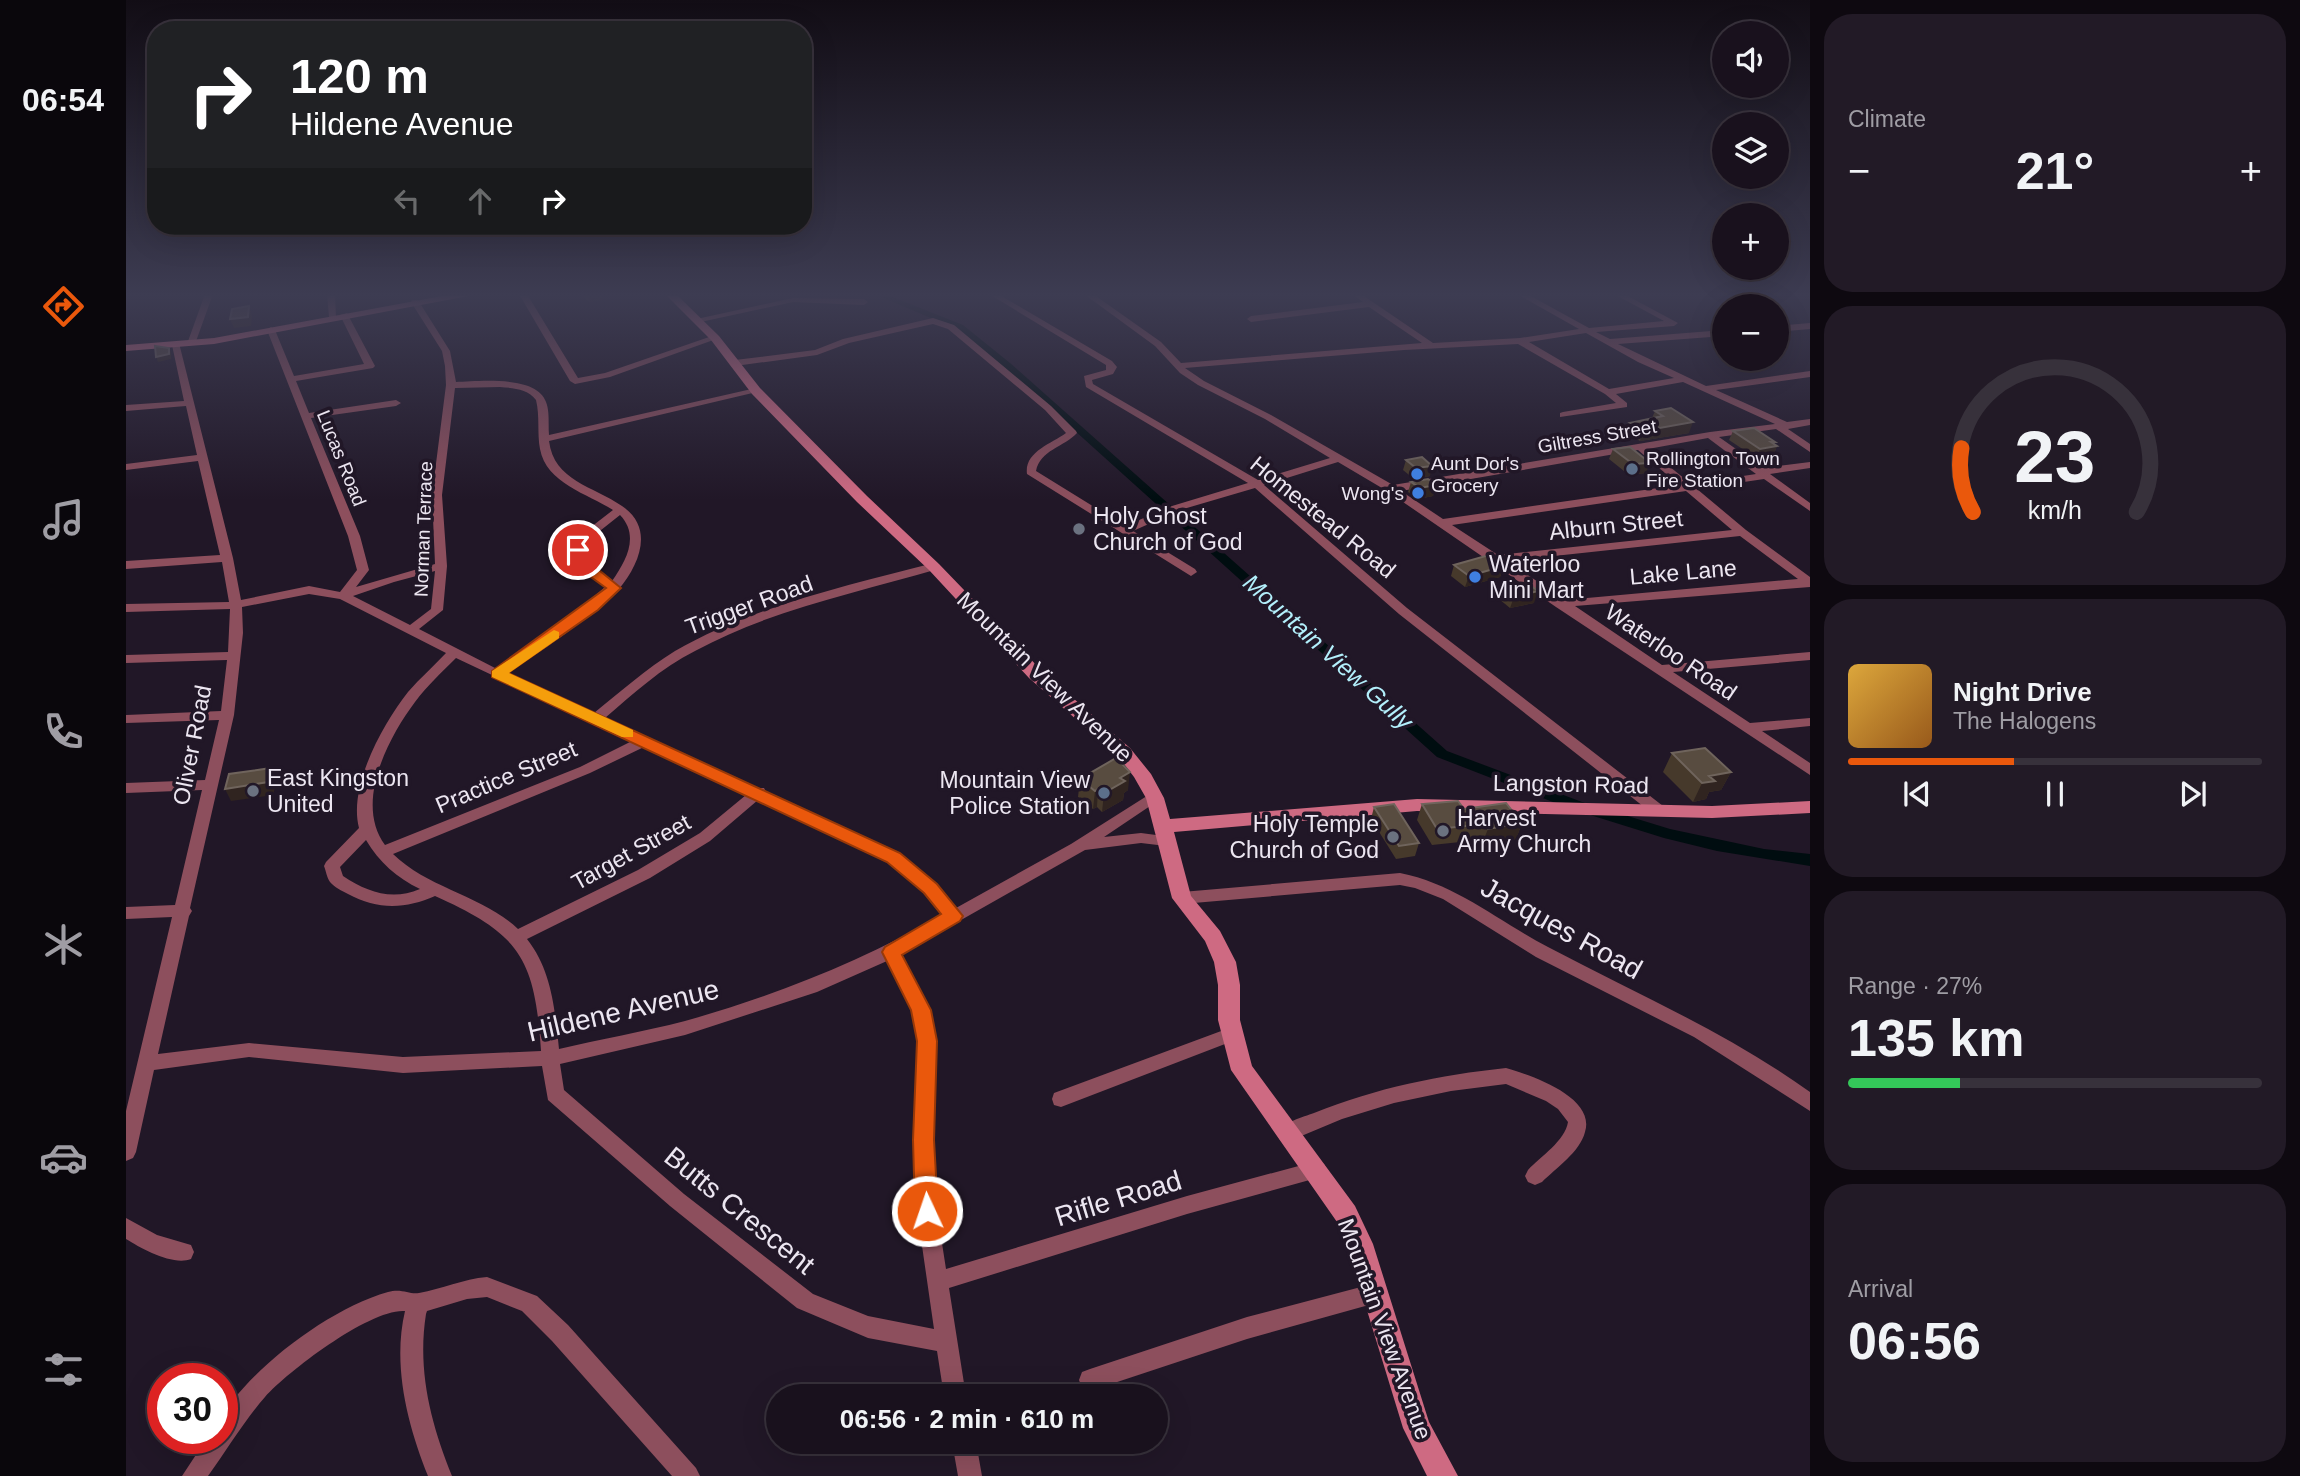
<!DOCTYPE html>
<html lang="en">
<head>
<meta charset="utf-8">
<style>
	body { margin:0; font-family:Arial,sans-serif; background:#221a26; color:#f1f3f6; height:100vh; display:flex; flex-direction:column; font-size:26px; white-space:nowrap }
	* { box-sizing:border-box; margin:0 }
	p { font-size:23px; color:#9f9da4 }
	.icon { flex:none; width:38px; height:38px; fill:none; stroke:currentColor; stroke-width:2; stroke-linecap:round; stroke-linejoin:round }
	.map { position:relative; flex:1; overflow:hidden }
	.side { display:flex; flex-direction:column; gap:14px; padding:14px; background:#0e0910; width:490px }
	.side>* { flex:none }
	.banner { position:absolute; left:21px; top:21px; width:665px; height:214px; border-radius:28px; box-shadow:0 7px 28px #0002,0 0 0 2px #37313b; background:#202124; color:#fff; overflow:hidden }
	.buttons { position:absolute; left:1586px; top:21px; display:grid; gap:14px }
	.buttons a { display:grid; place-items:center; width:77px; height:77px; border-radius:50%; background:#19111d; box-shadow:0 7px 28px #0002,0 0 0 2px #37313b; font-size:35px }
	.speed { position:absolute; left:21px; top:1363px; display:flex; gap:14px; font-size:35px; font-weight:700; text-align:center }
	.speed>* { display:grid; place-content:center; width:91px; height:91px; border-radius:50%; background:#19111d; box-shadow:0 7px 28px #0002,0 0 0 2px #37313b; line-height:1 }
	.speed .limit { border:10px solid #d22; background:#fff; color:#111 }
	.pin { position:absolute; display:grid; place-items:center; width:60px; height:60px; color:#fff; margin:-30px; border:4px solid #fff; border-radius:50%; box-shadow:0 2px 7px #0007 }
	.me { position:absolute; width:77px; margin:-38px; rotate:357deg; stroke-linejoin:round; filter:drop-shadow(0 0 5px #0008) }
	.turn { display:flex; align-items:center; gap:24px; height:147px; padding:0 28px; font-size:32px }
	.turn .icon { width:91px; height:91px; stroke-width:2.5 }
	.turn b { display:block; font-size:49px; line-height:60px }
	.lanes { display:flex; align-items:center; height:66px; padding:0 28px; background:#0003; justify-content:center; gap:35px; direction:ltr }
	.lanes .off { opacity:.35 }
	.big { font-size:52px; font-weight:800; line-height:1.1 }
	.side .tile { flex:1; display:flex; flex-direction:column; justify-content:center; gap:10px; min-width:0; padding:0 24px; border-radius:28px; background:#221a26 }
	.side .dial { align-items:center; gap:0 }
	.dial svg { height:182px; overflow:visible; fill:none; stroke:#37313b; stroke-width:7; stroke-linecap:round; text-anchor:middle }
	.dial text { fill:#f1f3f6; stroke:none }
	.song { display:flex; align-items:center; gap:21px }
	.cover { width:84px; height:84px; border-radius:10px; background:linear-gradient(135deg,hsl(40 70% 55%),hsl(30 70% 35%)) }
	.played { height:7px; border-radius:4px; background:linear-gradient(90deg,#ea580c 40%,#37313b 40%) }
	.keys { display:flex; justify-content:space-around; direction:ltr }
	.heat { display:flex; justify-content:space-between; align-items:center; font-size:38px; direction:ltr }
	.charge { height:10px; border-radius:5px; background:linear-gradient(90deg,#34c759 27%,#37313b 0) }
	.trip { position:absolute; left:640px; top:1384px; width:402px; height:70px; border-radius:35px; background:#19111d; box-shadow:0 7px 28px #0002,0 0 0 2px #37313b; font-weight:800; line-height:70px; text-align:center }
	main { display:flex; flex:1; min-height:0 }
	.tabs { display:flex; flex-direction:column; width:126px; justify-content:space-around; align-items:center; background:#0a070c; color:#9f9da4 }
	.tabs .icon { width:49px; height:49px }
	.tabs .selected { color:#ea580c }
	.tabs b { font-size:32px; color:#f1f3f6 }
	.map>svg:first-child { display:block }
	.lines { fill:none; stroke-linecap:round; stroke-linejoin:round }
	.canal { fill:#000d10; fill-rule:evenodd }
	.street { fill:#8d4f5d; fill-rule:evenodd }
	.secondary { fill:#ce6a82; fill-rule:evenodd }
	.wall { fill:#46392b }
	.shaded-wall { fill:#302420 }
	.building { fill:#584c40; stroke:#6f645c; stroke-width:2 }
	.route { fill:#ea580c; stroke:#983908; stroke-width:2 }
	.slow { fill:#f59e0b }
	.service-dot { fill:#5c6f8a; stroke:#211727; stroke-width:2.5 }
	.shop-dot { fill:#3f7fe0; stroke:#211727; stroke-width:2.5 }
	.worship-dot { fill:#6b7280; stroke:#211727; stroke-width:2.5 }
	.labels { text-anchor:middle; stroke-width:7; stroke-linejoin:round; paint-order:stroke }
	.far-street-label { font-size:19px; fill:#ece6f1; stroke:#211727 }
	.far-poi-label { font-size:19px; fill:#ece6f1; stroke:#211727; text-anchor:start }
	.poi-label { font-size:23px; fill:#ece6f1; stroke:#211727; text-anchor:start }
	.street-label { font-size:23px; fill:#ece6f1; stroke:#211727 }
	.water-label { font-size:24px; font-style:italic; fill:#b3f0fc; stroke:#211727 }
	.near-street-label { font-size:28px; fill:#ece6f1; stroke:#211727 }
</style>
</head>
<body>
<main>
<nav class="tabs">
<b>06:54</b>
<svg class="icon selected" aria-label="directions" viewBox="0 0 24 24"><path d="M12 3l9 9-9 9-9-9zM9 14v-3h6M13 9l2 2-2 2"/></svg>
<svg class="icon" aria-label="music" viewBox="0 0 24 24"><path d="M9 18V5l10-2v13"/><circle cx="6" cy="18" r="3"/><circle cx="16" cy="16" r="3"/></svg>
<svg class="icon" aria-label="phone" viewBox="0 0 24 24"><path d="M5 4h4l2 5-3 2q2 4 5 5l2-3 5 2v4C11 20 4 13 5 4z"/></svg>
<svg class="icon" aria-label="climate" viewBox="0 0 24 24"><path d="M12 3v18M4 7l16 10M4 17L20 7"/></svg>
<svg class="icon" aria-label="car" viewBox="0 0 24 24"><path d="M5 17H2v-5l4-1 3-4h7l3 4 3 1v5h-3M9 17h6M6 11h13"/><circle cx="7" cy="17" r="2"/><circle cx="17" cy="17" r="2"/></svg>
<svg class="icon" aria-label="filters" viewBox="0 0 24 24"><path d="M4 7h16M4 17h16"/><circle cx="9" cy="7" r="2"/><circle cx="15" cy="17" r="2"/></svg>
</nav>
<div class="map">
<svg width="1684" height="1476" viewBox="0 0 1684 1476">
	<rect width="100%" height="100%" fill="#211727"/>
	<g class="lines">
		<!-- canal -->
		<path class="canal" d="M748,294H759L837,325L884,363L1321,751L1456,802L1544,829L1638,849L1684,854V866L1591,851L1538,838L1445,809L1311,757L878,367L831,329Z"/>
		<!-- street -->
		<path class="street" d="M79,294H87L69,344L62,346L61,344Z
			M201,294H209L210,319L203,317Z
			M393,294H401L452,378L479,373L586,336L593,338L484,377L449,384L444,381Z
			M863,294H872L986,361L991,367L987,374L966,380L967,384L1132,480L1204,458L1139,419L1072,385L1054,373L1029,346L958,294H967L1035,342L1055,363L1296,343L1243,307L1125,322L1121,319L1125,316L1237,302L1226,294H1235L1307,343L1394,338L1453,329L1391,294H1401L1463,328L1538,321L1488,294H1498L1552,323L1548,326L1470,332L1484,339L1598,330V336L1492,344L1580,386L1684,371V377L1590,390L1661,422L1684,419V425L1662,429L1684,444V452L1650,429L1593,437L1637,468L1684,462V468L1644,474L1684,503V511L1638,479L1571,489L1620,530L1684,577V587L1449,606L1536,665L1684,652V660L1547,672L1624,723L1684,718V726L1636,731L1684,763V775L1430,607L1261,491L1212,462L1138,485L1281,608L1537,806L1539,810L1537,814H1527L1273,614L1129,488L1054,510L1007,531L1069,569L1071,572L1065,576L901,474C898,452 925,444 940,433L919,410L822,329L807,324L723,343L691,355L609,366L604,363L609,360L689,350L717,339L807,318L828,325L925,406L950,431L951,433C938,447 914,450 910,471L999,526L1046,506L1122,483L960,387L958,376L980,370V365ZM1460,333L1512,362L1548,378L1483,389L1403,342ZM1392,344L1479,394L1490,403L1437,412L1434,413V417L1501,407V403L1490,394L1557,382L1649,424L1584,432L1267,485L1145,415L1078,381L1059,368L1278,350ZM1582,438L1630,474L1565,484L1522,449ZM1512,450L1553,485L1317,519L1275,491ZM1560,491L1606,530L1372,555L1326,525ZM1614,536L1672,579L1439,600L1381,561Z
			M667,298L738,299L742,302L738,305L667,302L570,323L566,320Z
			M286,300H292L324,351L330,382C353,381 411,375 420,402C424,412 422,425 423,435L630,388L635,391L423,441C428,481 467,486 496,506C529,528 513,565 493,589C491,592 485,596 481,599C451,628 416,650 382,673L468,713C494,692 520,669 549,651C625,607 723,585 808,563L814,567L812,569C730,593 644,610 569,651C535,668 507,694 479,718L631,788H638L640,792L773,853L810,884L830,908L945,844L1024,794H1034L1036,798L978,837L1015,833L1045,837L1048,841L1045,845L1040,846L1015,843L959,850L775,954L804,1010L810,1041L807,1140L811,1211L820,1269L1061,1196L1191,1161L1198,1164L1201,1170L1198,1176L1061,1214L823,1288L840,1396H818L811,1351L742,1338L671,1308L544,1206L422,1100L416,1066L277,1073L123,1057L28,1070L10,1152L7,1158L0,1161V1111L46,917L0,919V907L49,905L76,790L0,793V783L79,780L93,720L0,723V715L95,711L101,660L0,663V655L102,652L104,609L0,612V604L103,602L96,562L0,569V561L94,555L72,461L0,470V464L71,455L60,406L0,411V405L58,401L46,345L53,343L107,558L115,600L183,586L214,592L231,570L222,536L141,330L145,327L149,330L168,376L238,364L214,315L221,313L249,366L247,368L170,381L183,413L270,400L275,403L270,406L185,418L234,536L243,570L230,587L309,564L306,495L320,385L319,366L316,351L285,302ZM374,387C388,388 402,389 410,400C414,416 411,433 414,449C420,483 462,494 487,510L456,534L446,550L458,572L479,587L434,626L371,669L293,629L317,610L321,566L316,495L329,388ZM494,515C514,536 500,561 486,581L467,567L458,550L465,538ZM309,571L305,609L284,625L227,596L268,582ZM183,594L214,599L320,653C308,666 294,678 282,692C257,724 222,786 233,828L200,862L198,866C200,871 201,878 204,882C208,887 216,891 222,894C251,910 280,909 309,896C394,934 409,958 415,1051L277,1057L123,1043L32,1054L63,916L66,911L64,908L108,715L117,633L116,607ZM330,658L506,741L454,767L259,845C228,803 262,738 289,702C301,686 316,672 330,658ZM518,747L620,795L574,833L512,870L392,929C356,895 303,889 267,854L464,773ZM632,800L763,861L798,892L817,915C735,961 649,996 559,1021C517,1032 474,1039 433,1049C429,1010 426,971 401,939L524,878L584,841ZM240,840C253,862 271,878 294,889C266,901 241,892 217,876L214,867ZM761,961L786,1010L792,1041L787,1140L791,1211L808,1329L742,1316L687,1294L558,1194L438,1090L434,1064L559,1035L691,992Z
			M1684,323V329L1650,332V326Z
			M1274,873C1330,884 1372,921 1422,947C1511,994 1602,1033 1684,1092V1111L1568,1037L1410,957L1317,899L1289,888L1274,885L1056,904L1050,902L1048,898L1050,894L1056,892Z
			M1106,1027L1112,1029L1115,1034L1112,1039L935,1107L928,1105L926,1099L928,1093Z
			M1380,1068C1405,1075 1470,1097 1459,1132C1454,1152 1430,1168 1416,1182L1409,1185L1402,1182L1399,1176L1402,1170C1415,1156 1439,1141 1442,1122L1432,1109L1420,1101L1380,1084L1325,1091L1268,1103L1216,1119L1161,1142L1154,1140L1151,1134C1157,1122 1177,1117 1188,1113C1250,1088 1314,1075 1380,1068Z
			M0,1218L31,1235L65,1245L68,1252L65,1259C47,1266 16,1249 0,1239Z
			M361,1277L411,1296L442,1325L570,1468L574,1476H546L426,1341L396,1311L361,1297L341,1299L301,1311L300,1314C291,1371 305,1424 326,1476H302C282,1426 266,1366 279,1311C245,1308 162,1371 139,1397C118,1421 101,1450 82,1476H56L81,1438H96C96,1432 95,1423 96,1417C98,1411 105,1404 108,1399C142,1356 209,1307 262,1292C276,1288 284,1295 293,1293C316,1289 337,1279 361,1277Z
			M1250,1283L1257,1286L1261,1293L1257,1300L1250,1303L1121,1339L964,1391L956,1388L953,1380L956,1372L964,1369L1121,1317Z
			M826,1442H850L856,1476H832Z"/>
		<!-- secondary -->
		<path class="secondary" d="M327,294H353L88,344L0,351V345L88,338Z
			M539,294H550L593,336L634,388L741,496L813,564L915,670L1004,748L1025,774L1038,798L1044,819L1291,799L1586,806L1684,801V813L1586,818L1291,811L1048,832L1065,896L1094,931L1110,962L1114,985V1020L1126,1066L1229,1206L1247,1244L1303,1422L1332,1476H1301L1277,1428L1221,1245L1211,1222L1105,1070L1092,1020V985L1088,962L1079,941L1046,898L1020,798L1008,777L992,756L903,678L803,570L731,502L626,394L585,340Z"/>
	</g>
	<!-- wall -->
	<path class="wall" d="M453,294H475L476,300L464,302Z
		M1529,411L1563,433L1514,441L1500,433L1504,423L1526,418Z
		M1607,431L1649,442L1648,444L1651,446L1647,456L1630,458L1603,440Z
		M1487,449L1520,473L1503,475L1483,459Z
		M1280,460L1304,476L1288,479L1277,470Z
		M1285,482L1310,485L1307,496L1292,499L1282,492Z
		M1328,565L1378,566L1374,577L1339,587L1325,576Z
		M1377,588L1408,603L1384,608L1373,599Z
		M1546,753L1605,772L1595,790L1583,792L1580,799L1567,802L1537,772Z
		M954,779L1002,790L998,793L997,800L976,812L971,807L967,809L952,797Z
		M1296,804L1338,809L1396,823L1390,839L1356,844L1353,840L1306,845L1291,820Z
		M1248,807L1293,843L1289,856L1270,859L1245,819Z"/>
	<!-- shaded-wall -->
	<path class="shaded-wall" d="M462,294H475L476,300L464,302Z
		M123,306L126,316L125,326L108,328L104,319Z
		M43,348L45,353V359L32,362L30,357Z
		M1567,422L1563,433L1514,441L1517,431Z
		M1645,442H1649L1647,447L1651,446L1647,456L1630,458L1634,449Z
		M1524,463L1520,473L1503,475L1507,464Z
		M1306,466L1304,476L1288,479L1290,468Z
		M1310,485L1307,496L1292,499L1294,488Z
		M1378,566L1374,577L1339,587L1343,576Z
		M1412,591L1408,603L1384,608L1388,597Z
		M145,768L151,780L147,795L105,801L99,789Z
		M1004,772L1002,790L998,793L997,800L976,812L978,793L994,778Z
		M1605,772L1595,790L1583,792L1580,799L1567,802L1576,783L1583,776Z
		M972,789L971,807L967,809L969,791Z
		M1396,823L1390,839L1356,844L1362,829Z"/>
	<!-- building -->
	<path class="building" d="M123,306L122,317L104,319L106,309Z
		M29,346L43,348V354L30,357Z
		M1545,408L1567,422L1517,431L1504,423L1537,416L1529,411Z
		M1628,428L1649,442H1645L1651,446L1634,449L1607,431Z
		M1504,447L1524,463L1507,464L1487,449Z
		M1296,457L1306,466L1290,468L1280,460Z
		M1302,479L1310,485L1294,488L1285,482Z
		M1363,555L1378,566L1343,576L1328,565Z
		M1400,582L1412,591L1388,597L1377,588Z
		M1579,748L1605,772L1583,776L1589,781L1576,783L1546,753Z
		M990,758L1004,772L994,778L999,781L978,793L972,789L969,791L954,779Z
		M145,768L142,782L99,789L103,774Z
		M1332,801L1338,809L1380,803L1396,823L1362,829L1359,824L1311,829L1296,804Z
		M1268,804L1293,843L1273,846L1248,807Z"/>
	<!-- sky -->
	<linearGradient id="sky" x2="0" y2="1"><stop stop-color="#120d15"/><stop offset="0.59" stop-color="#3d3c52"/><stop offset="1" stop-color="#3d3c52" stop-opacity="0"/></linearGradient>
	<rect width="1684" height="500" fill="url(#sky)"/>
	<!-- route -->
	<path class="route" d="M448,548H457L468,566L495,588L472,610L382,673L774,853L811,884L837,916L834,921L776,955L805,1010L811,1041L808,1140L812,1211L809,1219L801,1222L793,1219L789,1211L787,1140L791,1041L785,1010L756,952L759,947L815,914L798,893L761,862L366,677V671L480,588L458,572L446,550Z"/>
	<!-- slow -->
	<path class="slow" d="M428,630L433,632V638L383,673L507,730V737H496L366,677V671Z"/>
	<!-- markers -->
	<g class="service-dot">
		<circle cx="1506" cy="469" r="7"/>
		<circle cx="978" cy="793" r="7"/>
	</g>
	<g class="shop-dot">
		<circle cx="1291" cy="474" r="7"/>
		<circle cx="1292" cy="493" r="7"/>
		<circle cx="1349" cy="577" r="7"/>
	</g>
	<g class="worship-dot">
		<circle cx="953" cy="529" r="7"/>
		<circle cx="127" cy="791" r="7"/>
		<circle cx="1317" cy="831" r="7"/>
		<circle cx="1267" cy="837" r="7"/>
	</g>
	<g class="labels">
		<!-- far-street labels -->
		<g class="far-street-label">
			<text transform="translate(1471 436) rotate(-10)" y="7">Giltress Street</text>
			<text transform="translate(216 458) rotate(68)" y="7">Lucas Road</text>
			<text transform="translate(297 529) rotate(-88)" y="7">Norman Terrace</text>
		</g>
		<!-- far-poi labels -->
		<g class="far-poi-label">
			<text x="1520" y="465">Rollington Town<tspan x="1520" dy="22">Fire Station</tspan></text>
			<text x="1305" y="470">Aunt Dor's<tspan x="1305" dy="22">Grocery</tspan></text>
			<text x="1278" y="500" text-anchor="end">Wong's</text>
		</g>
		<!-- poi labels -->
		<g class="poi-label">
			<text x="967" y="524">Holy Ghost<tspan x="967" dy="26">Church of God</tspan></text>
			<text x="1363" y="572">Waterloo<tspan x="1363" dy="26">Mini Mart</tspan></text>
			<text x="141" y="786">East Kingston<tspan x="141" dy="26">United</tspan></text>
			<text x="964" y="788" text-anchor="end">Mountain View<tspan x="964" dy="26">Police Station</tspan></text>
			<text x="1331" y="826">Harvest<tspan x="1331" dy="26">Army Church</tspan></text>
			<text x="1253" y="832" text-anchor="end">Holy Temple<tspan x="1253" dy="26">Church of God</tspan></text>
		</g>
		<!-- street labels -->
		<g class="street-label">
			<text transform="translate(1197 517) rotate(39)" y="8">Homestead Road</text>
			<text transform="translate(1490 525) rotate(-6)" y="8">Alburn Street</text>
			<text transform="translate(1557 572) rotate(-5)" y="8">Lake Lane</text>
			<text transform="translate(623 605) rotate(-20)" y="8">Trigger Road</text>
			<text transform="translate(1545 652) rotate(34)" y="8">Waterloo Road</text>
			<text transform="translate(919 677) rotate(44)" y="8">Mountain View Avenue</text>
			<text transform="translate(66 745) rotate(-79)" y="8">Oliver Road</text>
			<text transform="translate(380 777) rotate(-23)" y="8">Practice Street</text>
			<text transform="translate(1445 784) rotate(1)" y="8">Langston Road</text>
			<text transform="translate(505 852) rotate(-29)" y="8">Target Street</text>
			<text transform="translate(1259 1329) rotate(70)" y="8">Mountain View Avenue</text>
		</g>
		<!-- water labels -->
		<g class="water-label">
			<text transform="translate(1202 652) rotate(42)" y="8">Mountain View Gully</text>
		</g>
		<!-- near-street labels -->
		<g class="near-street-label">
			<text transform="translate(1436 928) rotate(29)" y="10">Jacques Road</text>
			<text transform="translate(497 1010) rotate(-13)" y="10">Hildene Avenue</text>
			<text transform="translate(992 1198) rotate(-17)" y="10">Rifle Road</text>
			<text transform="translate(614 1210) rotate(39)" y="10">Butts Crescent</text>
		</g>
	</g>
</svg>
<div class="buttons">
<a><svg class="icon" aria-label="sound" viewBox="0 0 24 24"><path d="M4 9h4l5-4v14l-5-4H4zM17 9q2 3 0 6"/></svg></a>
<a><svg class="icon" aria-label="layers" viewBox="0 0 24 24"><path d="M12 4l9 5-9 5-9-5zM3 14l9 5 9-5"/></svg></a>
<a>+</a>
<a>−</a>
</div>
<div class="speed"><div class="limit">30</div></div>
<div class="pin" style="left:452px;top:550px;background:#d93025"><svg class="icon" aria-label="arrive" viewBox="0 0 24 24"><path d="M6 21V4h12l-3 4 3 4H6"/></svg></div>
<svg class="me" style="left:801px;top:1211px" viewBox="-20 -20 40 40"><circle r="17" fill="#ea580c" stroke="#fff" stroke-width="3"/><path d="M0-11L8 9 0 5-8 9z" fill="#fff"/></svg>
<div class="trip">06:56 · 2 min · 610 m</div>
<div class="banner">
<div class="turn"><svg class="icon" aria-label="right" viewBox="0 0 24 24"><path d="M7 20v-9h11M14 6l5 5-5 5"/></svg><div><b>120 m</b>Hildene Avenue</div></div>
<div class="lanes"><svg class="icon off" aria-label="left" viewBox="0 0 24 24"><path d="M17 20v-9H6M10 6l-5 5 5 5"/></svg><svg class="icon off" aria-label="ahead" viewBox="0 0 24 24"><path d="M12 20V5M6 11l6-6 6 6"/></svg><svg class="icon" aria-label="right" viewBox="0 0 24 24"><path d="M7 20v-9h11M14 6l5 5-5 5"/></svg></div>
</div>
</div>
<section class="side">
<div class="tile"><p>Climate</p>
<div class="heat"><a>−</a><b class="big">21°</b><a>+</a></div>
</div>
<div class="tile dial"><svg viewBox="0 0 100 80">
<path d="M14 69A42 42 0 1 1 86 69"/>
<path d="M14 69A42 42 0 0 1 9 41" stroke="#ea580c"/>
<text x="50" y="56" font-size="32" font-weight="700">23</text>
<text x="50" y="72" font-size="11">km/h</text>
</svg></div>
<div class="tile">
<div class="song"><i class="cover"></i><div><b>Night Drive</b><p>The Halogens</p></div></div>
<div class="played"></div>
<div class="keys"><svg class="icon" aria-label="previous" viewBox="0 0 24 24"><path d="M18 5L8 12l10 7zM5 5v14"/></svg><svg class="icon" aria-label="pause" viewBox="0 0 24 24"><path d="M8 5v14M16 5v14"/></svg><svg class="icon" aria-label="next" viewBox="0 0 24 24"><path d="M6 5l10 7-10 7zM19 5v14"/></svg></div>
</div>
<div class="tile"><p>Range · 27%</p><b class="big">135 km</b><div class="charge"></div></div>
<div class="tile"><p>Arrival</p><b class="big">06:56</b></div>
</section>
</main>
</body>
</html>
